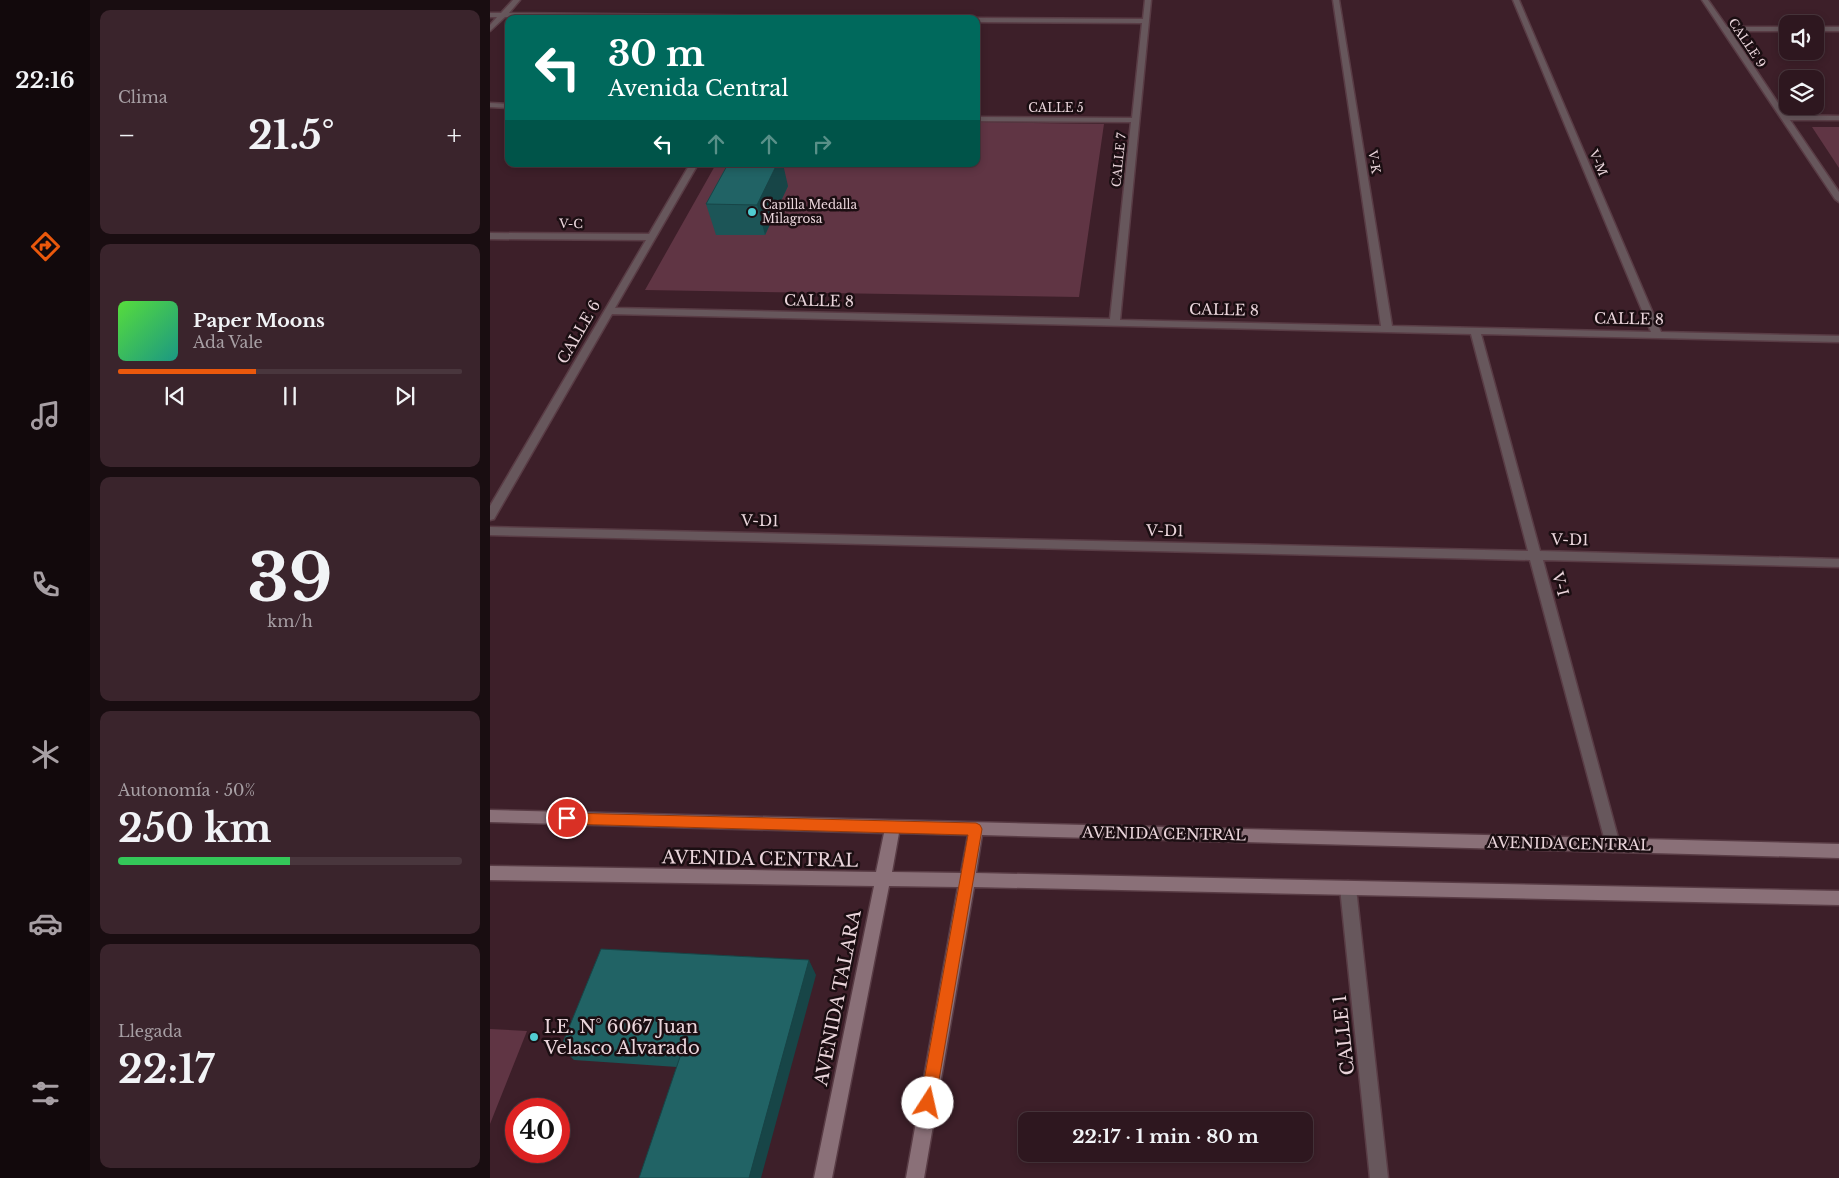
<!DOCTYPE html>
<html lang="es">
<head>
<meta charset="utf-8">
<style>
	body { margin:0; font-family:"Libre Baskerville",serif; background:#3a242c; color:#f1f3f6; height:100vh; display:flex; flex-direction:column; font-size:19px; white-space:nowrap }
	* { box-sizing:border-box; margin:0 }
	p { font-size:16px; color:#a79fa4 }
	.icon { flex:none; width:28px; height:28px; fill:none; stroke:currentColor; stroke-width:2; stroke-linecap:round; stroke-linejoin:round }
	.map { position:relative; flex:1; overflow:hidden }
	.details { display:flex; flex-direction:column; gap:10px; padding:10px; background:#190d11; width:400px }
	.details>* { flex:none }
	.banner { position:absolute; left:15px; top:15px; width:475px; height:152px; border-radius:10px; box-shadow:0 2px 8px #0003,0 0 0 1px #49363d; background:#00695c; color:#fff; overflow:hidden }
	.tools { position:absolute; left:1289px; top:15px; display:grid; gap:10px }
	.tools a { display:grid; place-items:center; width:45px; height:45px; border-radius:10px; background:#2e171f; box-shadow:0 2px 8px #0003,0 0 0 1px #49363d; font-size:25px }
	.speed { position:absolute; left:15px; top:1098px; display:flex; gap:10px; font-size:25px; font-weight:700; text-align:center }
	.speed>* { display:grid; place-content:center; width:65px; height:65px; border-radius:50%; background:#2e171f; box-shadow:0 2px 8px #0003,0 0 0 1px #49363d; line-height:1 }
	.speed .limit { border:8px solid #d22; background:#fff; color:#111 }
	.pin { position:absolute; display:grid; place-items:center; width:42px; height:42px; color:#fff; margin:-21px; border:2px solid #fff; border-radius:50%; box-shadow:0 1px 5px #0007 }
	.me { position:absolute; width:55px; margin:-28px; rotate:10deg; stroke-linejoin:round; filter:drop-shadow(0 0 4px #0008) }
	.turn { display:flex; align-items:center; gap:18px; height:105px; padding:0 20px; font-size:22px }
	.turn .icon { width:65px; height:65px; stroke-width:2.5 }
	.turn b { display:block; font-size:35px; line-height:42px }
	.lanes { display:flex; align-items:center; height:48px; padding:0 20px; background:#0003; justify-content:center; gap:25px; direction:ltr }
	.lanes .off { opacity:.35 }
	.big { font-size:38px; font-weight:800; line-height:1.1 }
	.details .tile { flex:1; display:flex; flex-direction:column; justify-content:center; gap:8px; min-width:0; padding:0 18px; border-radius:10px; background:#3a242c }
	.details .dial { align-items:center; gap:0 }
	.dial b { font-size:65px; line-height:1 }
	.song { display:flex; align-items:center; gap:15px }
	.cover { width:60px; height:60px; border-radius:8px; background:linear-gradient(135deg,hsl(110 70% 55%),hsl(170 70% 35%)) }
	.played { height:5px; border-radius:2px; background:linear-gradient(90deg,#ea580c 40%,#49363d 40%) }
	.keys { display:flex; justify-content:space-around; direction:ltr }
	.heat { display:flex; justify-content:space-between; align-items:center; font-size:28px; direction:ltr }
	.charge { height:8px; border-radius:4px; background:linear-gradient(90deg,#34c759 50%,#49363d 0) }
	.trip { position:absolute; left:528px; top:1112px; width:295px; height:50px; border-radius:10px; background:#2e171f; box-shadow:0 2px 8px #0003,0 0 0 1px #49363d; font-weight:800; line-height:50px; text-align:center }
	main { display:flex; flex:1; min-height:0 }
	.menu { display:flex; flex-direction:column; width:90px; justify-content:space-around; align-items:center; background:#12090c; color:#a79fa4 }
	.menu .icon { width:35px; height:35px }
	.menu .on { color:#ea580c }
	.menu b { font-size:22px; color:#f1f3f6 }
	.map>svg:first-child { display:block }
	.green { fill:#603544 }
	.lines { fill:none; stroke-linecap:round; stroke-linejoin:round }
	.street-casing { stroke:#593c45; stroke-width:3 }
	.secondary-casing { stroke:#593c45; stroke-width:3 }
	.street { fill:#67575c; fill-rule:evenodd }
	.secondary { fill:#8a7078; fill-rule:evenodd }
	.wall { fill:#1c5557 }
	.shaded-wall { fill:#174547 }
	.building { fill:#216365; stroke:#174547 }
	.route { fill:#ea580c; stroke:#983908 }
	.poi-dot { fill:#51ccd1; stroke:#1b0e12; stroke-width:2 }
	.labels { text-anchor:middle; stroke-width:5; stroke-linejoin:round; paint-order:stroke }
	.far-street-label { font-size:12px; fill:#ead5db; stroke:#1b0e12 }
	.far-poi-label { font-size:12px; fill:#ead5db; stroke:#1b0e12; text-anchor:start }
	.street-label { font-size:15px; fill:#ead5db; stroke:#1b0e12 }
	.near-street-label { font-size:18px; fill:#ead5db; stroke:#1b0e12 }
	.near-poi-label { font-size:18px; fill:#ead5db; stroke:#1b0e12; text-anchor:start }
</style>
</head>
<body>
<main>
<nav class="menu">
<b>22:16</b>
<svg class="icon on" aria-label="directions" viewBox="0 0 24 24"><path d="M12 3l9 9-9 9-9-9zM9 14v-3h6M13 9l2 2-2 2"/></svg>
<svg class="icon" aria-label="music" viewBox="0 0 24 24"><path d="M9 18V5l10-2v13"/><circle cx="6" cy="18" r="3"/><circle cx="16" cy="16" r="3"/></svg>
<svg class="icon" aria-label="phone" viewBox="0 0 24 24"><path d="M5 4h4l2 5-3 2q2 4 5 5l2-3 5 2v4C11 20 4 13 5 4z"/></svg>
<svg class="icon" aria-label="climate" viewBox="0 0 24 24"><path d="M12 3v18M4 7l16 10M4 17L20 7"/></svg>
<svg class="icon" aria-label="car" viewBox="0 0 24 24"><path d="M5 17H2v-5l4-1 3-4h7l3 4 3 1v5h-3M9 17h6M6 11h13"/><circle cx="7" cy="17" r="2"/><circle cx="17" cy="17" r="2"/></svg>
<svg class="icon" aria-label="filters" viewBox="0 0 24 24"><path d="M4 7h16M4 17h16"/><circle cx="9" cy="7" r="2"/><circle cx="15" cy="17" r="2"/></svg>
</nav>
<section class="details">
<div class="tile"><p>Clima</p>
<div class="heat"><a>−</a><b class="big">21.5°</b><a>+</a></div>
</div>
<div class="tile">
<div class="song"><i class="cover"></i><div><b>Paper Moons</b><p>Ada Vale</p></div></div>
<div class="played"></div>
<div class="keys"><svg class="icon" aria-label="previous" viewBox="0 0 24 24"><path d="M18 5L8 12l10 7zM5 5v14"/></svg><svg class="icon" aria-label="pause" viewBox="0 0 24 24"><path d="M8 5v14M16 5v14"/></svg><svg class="icon" aria-label="next" viewBox="0 0 24 24"><path d="M6 5l10 7-10 7zM19 5v14"/></svg></div>
</div>
<div class="tile dial"><b>39</b><p>km/h</p></div>
<div class="tile"><p>Autonomía · 50%</p><b class="big">250 km</b><div class="charge"></div></div>
<div class="tile"><p>Llegada</p><b class="big">22:17</b></div>
</section>
<div class="map">
<svg width="1349" height="1178" viewBox="0 0 1349 1178">
	<rect width="100%" height="100%" fill="#3d1f29"/>
	<!-- green -->
	<path class="green" d="M486,122L614,124L589,297L155,290L226,164H486Z
		M1322,127H1349V168Z
		M0,1029L37,1031L0,1124Z"/>
	<g class="lines">
		<defs>
			<path id="street" d="M23,0H30L19,13L400,17L403,19L15,17L0,31V25L7,17H0V13H11Z
				M655,0H661L630,320L891,326L843,0H849L902,326L1161,332L1023,0H1029L1171,332L1349,336V342L991,334L1050,551L1349,559V567L1053,560L1130,845L1128,850L1123,852L1118,850L1116,845L1040,560L0,535V527L1038,551L981,334L122,314L4,519L0,520V506L156,240L0,239V233L159,234L200,164H208L125,308L620,319L641,122L486,121V117L642,118L652,23L486,22V19H483L486,18L653,19Z
				M1212,0H1218L1237,27H1298V31H1240L1296,115L1349,116V120H1300L1349,192V202L1345,199Z
				M1325,27H1349V31H1325Z
				M0,103L19,104V108L0,107Z
				M858,881L863,883L866,888L898,1178H880L850,888L853,883Z"/>
			<path id="secondary" d="M0,810L1349,844V858L492,835L486,873L1349,891V905L484,887L434,1178H416L468,887L399,886L342,1178H324L384,886L0,880V866L386,872L394,833L0,822ZM409,833L478,835L471,873L402,872Z"/>
		</defs>
		<!-- street casing -->
		<use href="#street" class="street-casing"/>
		<!-- secondary casing -->
		<use href="#secondary" class="secondary-casing"/>
		<!-- street -->
		<use href="#street" class="street"/>
		<!-- secondary -->
		<use href="#secondary" class="secondary"/>
	</g>
	<!-- wall -->
	<path class="wall" d="M298,186L275,235H226L216,204Z
		M326,975L187,1067L84,1060L71,1047Z"/>
	<!-- shaded-wall -->
	<path class="shaded-wall" d="M287,164H293L298,186L275,235L267,205Z
		M319,960L326,975L271,1178H259Z"/>
	<!-- building -->
	<path class="building" d="M238,164H287L267,205L216,204Z
		M111,949L319,960L259,1178H149L191,1054L71,1047Z"/>
	<!-- route -->
	<path class="route" d="M77,813L486,823L490,825L492,829L444,1109L438,1111L432,1109L430,1103L478,835L77,824L72,822L70,818L72,814Z"/>
	<!-- markers -->
	<g class="poi-dot">
		<circle cx="262" cy="212" r="5"/>
		<circle cx="44" cy="1037" r="5"/>
	</g>
	<g class="labels">
		<!-- far-street labels -->
		<g class="far-street-label">
			<text transform="translate(1257 43) rotate(56)" y="4">CALLE 9</text>
			<text x="566" y="112">CALLE 5</text>
			<text transform="translate(629 160) rotate(-84)" y="4">CALLE 7</text>
			<text transform="translate(884 162) rotate(81)" y="4">V-K</text>
			<text transform="translate(1108 163) rotate(67)" y="4">V-M</text>
			<text transform="translate(81 224) rotate(1)" y="4">V-C</text>
		</g>
		<!-- far-poi labels -->
		<g class="far-poi-label">
			<text x="272" y="209">Capilla Medalla<tspan x="272" dy="14">Milagrosa</tspan></text>
		</g>
		<!-- street labels -->
		<g class="street-label">
			<text transform="translate(329 301) rotate(1)" y="5">CALLE 8</text>
			<text transform="translate(734 310) rotate(1)" y="5">CALLE 8</text>
			<text transform="translate(1139 319) rotate(1)" y="5">CALLE 8</text>
			<text transform="translate(89 332) rotate(-60)" y="5">CALLE 6</text>
			<text transform="translate(270 521) rotate(1)" y="5">V-D1</text>
			<text transform="translate(675 531) rotate(1)" y="5">V-D1</text>
			<text transform="translate(1080 540) rotate(1)" y="5">V-D1</text>
			<text transform="translate(1070 584) rotate(75)" y="5">V-I</text>
			<text transform="translate(674 834) rotate(1)" y="5">AVENIDA CENTRAL</text>
			<text transform="translate(1079 844) rotate(1)" y="5">AVENIDA CENTRAL</text>
		</g>
		<!-- near-street labels -->
		<g class="near-street-label">
			<text transform="translate(270 859) rotate(1)" y="6">AVENIDA CENTRAL</text>
			<text transform="translate(348 998) rotate(-79)" y="6">AVENIDA TALARA</text>
			<text transform="translate(854 1035) rotate(-96)" y="6">CALLE 1</text>
		</g>
		<!-- near-poi labels -->
		<g class="near-poi-label">
			<text x="54" y="1033">I.E. N° 6067 Juan<tspan x="54" dy="21">Velasco Alvarado</tspan></text>
		</g>
	</g>
</svg>
<div class="tools">
<a><svg class="icon" aria-label="sound" viewBox="0 0 24 24"><path d="M4 9h4l5-4v14l-5-4H4zM17 9q2 3 0 6"/></svg></a>
<a><svg class="icon" aria-label="layers" viewBox="0 0 24 24"><path d="M12 4l9 5-9 5-9-5zM3 14l9 5 9-5"/></svg></a>
</div>
<div class="speed"><div class="limit">40</div></div>
<div class="pin" style="left:77px;top:818px;background:#d93025"><svg class="icon" aria-label="arrive" viewBox="0 0 24 24"><path d="M6 21V4h12l-3 4 3 4H6"/></svg></div>
<svg class="me" style="left:438px;top:1103px" viewBox="-20 -20 40 40"><circle r="19" fill="#fff"/><path d="M0-13L10 11 0 6-10 11z" fill="#ea580c"/></svg>
<div class="trip">22:17 · 1 min · 80 m</div>
<div class="banner">
<div class="turn"><svg class="icon" aria-label="left" viewBox="0 0 24 24"><path d="M17 20v-9H6M10 6l-5 5 5 5"/></svg><div><b>30 m</b>Avenida Central</div></div>
<div class="lanes"><svg class="icon" aria-label="left" viewBox="0 0 24 24"><path d="M17 20v-9H6M10 6l-5 5 5 5"/></svg><svg class="icon off" aria-label="ahead" viewBox="0 0 24 24"><path d="M12 20V5M6 11l6-6 6 6"/></svg><svg class="icon off" aria-label="ahead" viewBox="0 0 24 24"><path d="M12 20V5M6 11l6-6 6 6"/></svg><svg class="icon off" aria-label="right" viewBox="0 0 24 24"><path d="M7 20v-9h11M14 6l5 5-5 5"/></svg></div>
</div>
</div>
</main>
</body>
</html>
